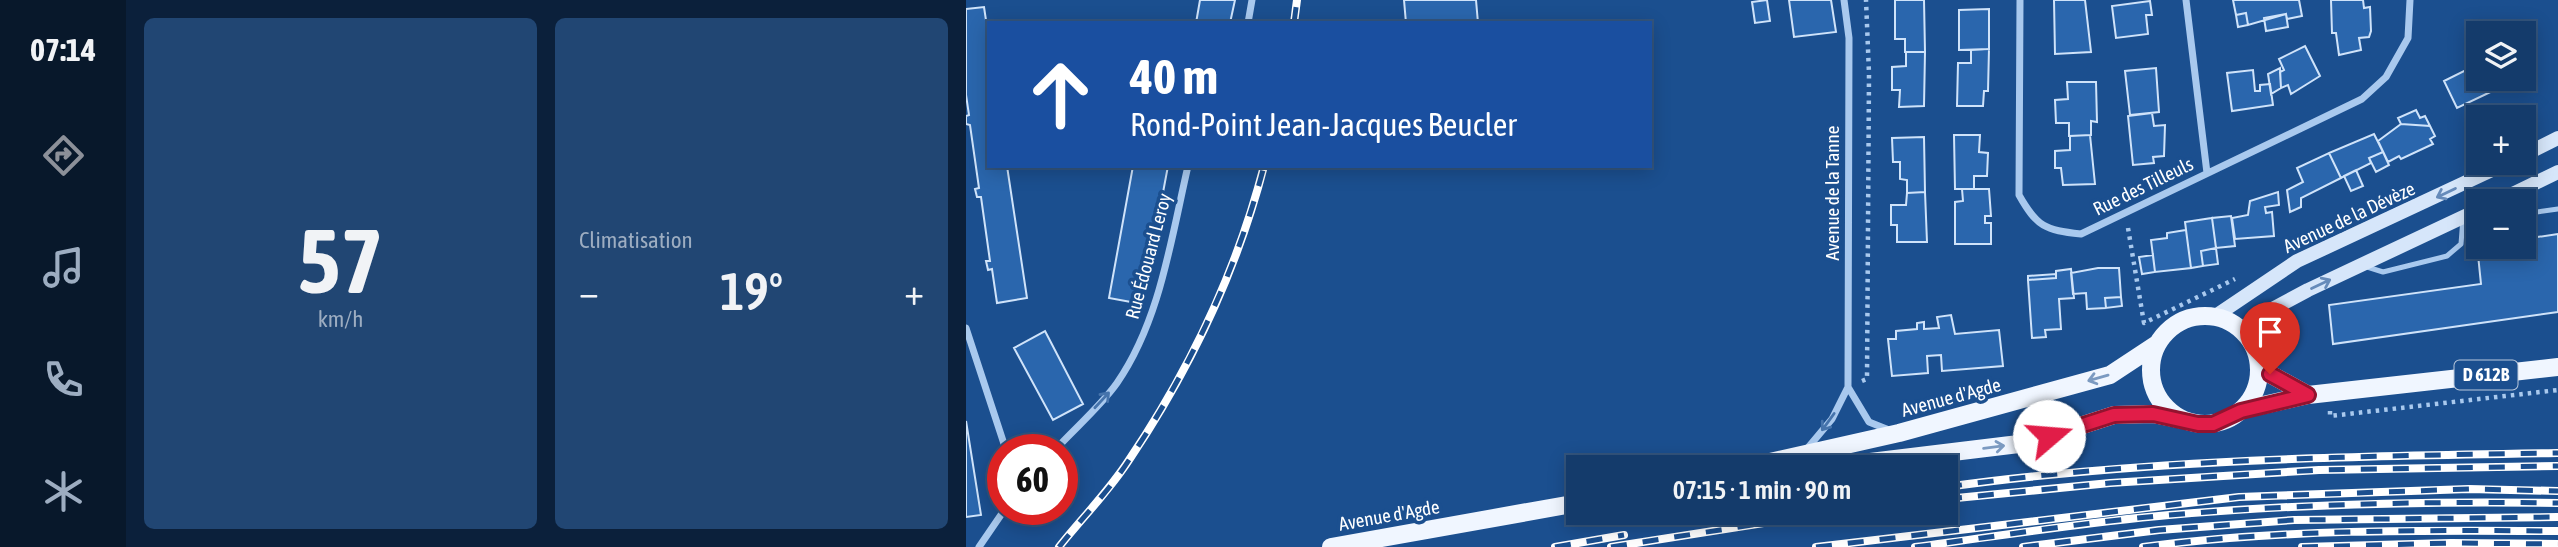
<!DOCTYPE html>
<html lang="fr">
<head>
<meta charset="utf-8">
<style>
	body { margin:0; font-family:"Asap Condensed",sans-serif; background:#214673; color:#f1f3f6; height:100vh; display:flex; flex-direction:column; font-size:26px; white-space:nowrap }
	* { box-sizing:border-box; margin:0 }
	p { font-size:23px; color:#9dadc1 }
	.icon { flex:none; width:38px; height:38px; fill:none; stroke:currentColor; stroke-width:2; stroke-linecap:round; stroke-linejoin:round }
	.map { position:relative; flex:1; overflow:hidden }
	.panel { display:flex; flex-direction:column; gap:18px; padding:18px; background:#0b203b; width:840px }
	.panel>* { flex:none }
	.hud { position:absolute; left:21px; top:21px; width:665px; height:147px; border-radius:0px; box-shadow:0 4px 18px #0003,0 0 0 2px #33557e; background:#1a4fa0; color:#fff; overflow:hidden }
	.controls { position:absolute; left:1500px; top:21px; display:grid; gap:14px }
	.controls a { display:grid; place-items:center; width:70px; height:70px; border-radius:0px; background:#143b6b; box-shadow:0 4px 18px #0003,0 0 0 2px #33557e; font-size:35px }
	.speed { position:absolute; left:21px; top:434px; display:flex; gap:14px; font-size:35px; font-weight:700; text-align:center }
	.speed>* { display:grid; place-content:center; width:91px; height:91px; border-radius:50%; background:#143b6b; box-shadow:0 4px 18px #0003,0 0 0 2px #33557e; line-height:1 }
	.speed .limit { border:10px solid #d22; background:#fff; color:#111 }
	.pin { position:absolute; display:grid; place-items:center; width:60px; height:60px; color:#fff; margin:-72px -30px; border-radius:50% 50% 50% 0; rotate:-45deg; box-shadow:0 0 7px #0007 }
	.pin .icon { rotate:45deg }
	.me { position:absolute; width:77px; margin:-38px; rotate:72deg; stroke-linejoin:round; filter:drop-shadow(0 0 5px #0008) }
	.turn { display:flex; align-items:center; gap:24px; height:147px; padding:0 28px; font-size:32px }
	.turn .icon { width:91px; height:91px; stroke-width:2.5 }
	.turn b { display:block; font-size:49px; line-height:60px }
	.big { font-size:52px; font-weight:600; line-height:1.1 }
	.panel .card { flex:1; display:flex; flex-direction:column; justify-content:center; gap:10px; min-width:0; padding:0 24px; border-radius:10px; background:#214673 }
	.panel .dial { align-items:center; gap:0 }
	.dial b { font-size:91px; line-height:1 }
	.heat { display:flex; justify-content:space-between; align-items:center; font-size:38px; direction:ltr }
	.panel .tiles { flex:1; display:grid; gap:18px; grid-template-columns:repeat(2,1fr) }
	.trip { position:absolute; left:600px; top:455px; width:392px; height:70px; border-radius:0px; background:#143b6b; box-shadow:0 4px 18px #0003,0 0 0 2px #33557e; font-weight:600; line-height:70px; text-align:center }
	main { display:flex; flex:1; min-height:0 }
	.dock { display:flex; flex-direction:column; width:126px; justify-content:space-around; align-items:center; background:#08182b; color:#9dadc1 }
	.dock .icon { width:49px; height:49px }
	.dock .current { color:#8c9099 }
	.dock b { font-size:32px; color:#f1f3f6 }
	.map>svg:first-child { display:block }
	.building { fill:#2a66ad; stroke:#cfe3fa; stroke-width:2 }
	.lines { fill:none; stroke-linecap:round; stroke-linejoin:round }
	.path { stroke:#a9c9ee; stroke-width:4.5; stroke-dasharray:3.5 5; stroke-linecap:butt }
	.lane { stroke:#a9c9ee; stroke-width:5 }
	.street { stroke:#a9c9ee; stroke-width:7 }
	.secondary { stroke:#d6e6fa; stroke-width:14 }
	.primary { stroke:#f0f6ff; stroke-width:18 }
	.rail-casing { stroke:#fff; stroke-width:8 }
	.rail { stroke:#1b4f8f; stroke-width:5; stroke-dasharray:16; stroke-linecap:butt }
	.oneway { stroke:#668bba }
	.oneway2 { stroke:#7b9ac1 }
	.oneway3 { stroke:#4674ac }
	.route-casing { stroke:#92132f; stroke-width:18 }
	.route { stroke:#e11d48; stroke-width:12 }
	.labels { text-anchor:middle; stroke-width:7; stroke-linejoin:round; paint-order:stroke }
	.shield { fill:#1b4f8f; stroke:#bbcadd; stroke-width:2 }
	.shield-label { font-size:18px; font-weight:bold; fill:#fff }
	.street-label { font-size:19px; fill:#fff; stroke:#1b4f8f }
</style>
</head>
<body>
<main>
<nav class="dock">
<b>07:14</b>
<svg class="icon current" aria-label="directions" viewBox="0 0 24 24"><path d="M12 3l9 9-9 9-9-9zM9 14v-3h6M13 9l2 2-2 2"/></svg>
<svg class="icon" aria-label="music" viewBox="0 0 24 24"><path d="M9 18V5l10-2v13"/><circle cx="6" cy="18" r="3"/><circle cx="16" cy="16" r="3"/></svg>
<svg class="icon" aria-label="phone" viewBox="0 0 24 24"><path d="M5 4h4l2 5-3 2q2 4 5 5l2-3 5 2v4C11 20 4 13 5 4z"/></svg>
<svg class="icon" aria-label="climate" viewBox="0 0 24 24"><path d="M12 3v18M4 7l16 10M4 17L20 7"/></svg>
</nav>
<section class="panel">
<div class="tiles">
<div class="card dial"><b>57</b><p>km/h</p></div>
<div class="card"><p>Climatisation</p>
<div class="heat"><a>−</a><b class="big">19°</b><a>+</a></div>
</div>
</div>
</section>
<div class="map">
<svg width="1592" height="547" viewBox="0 0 1592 547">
	<rect width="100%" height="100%" fill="#1b4f8f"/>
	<!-- building -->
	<path class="building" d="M234,0H269L264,23H230Z
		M438,0H510L512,23H440Z
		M801,0L804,21L789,23L786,2Z
		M823,0H865L870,32L828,37Z
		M929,0H958L959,52H939V39H929Z
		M1088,0H1119L1125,52L1089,54Z
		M1267,0H1333L1336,16L1321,19L1320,14L1282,25L1280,13L1270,15Z
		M1365,0H1397L1398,8L1404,7L1405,31L1403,37L1393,38L1395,50L1373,55L1370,33H1366Z
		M1184,1L1186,15H1180L1182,34L1150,38L1146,6Z
		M18,7L23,40V166H41L61,298L31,303L26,269L22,270L20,261H24L15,197H11L9,189L13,188L4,125L0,124V116L3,115L0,95V9Z
		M1023,9V49L993,50V10Z
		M1280,13L1282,25L1272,27L1270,15Z
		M1320,14L1322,27L1300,31L1298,18Z
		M1339,46L1354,76L1325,94L1322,85L1315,88L1314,72L1318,70L1313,59Z
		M1023,49L1022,91H1018L1017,106H991L992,63H1005V50Z
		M940,52H959L958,106L933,107L934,90H926V67L940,66Z
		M1512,64V79H1529L1533,88L1491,108L1478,81Z
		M1190,68L1193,112L1164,115L1159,71Z
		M1314,68L1315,88L1305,94L1302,74Z
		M1287,70L1289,91H1294V85L1304,84L1307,105L1266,111L1261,73Z
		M1101,82H1130L1131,122L1125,121V135L1103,136V123H1090L1089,100L1102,99Z
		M1450,110L1454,118L1459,116L1464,126L1435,124L1432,118Z
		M1186,113L1188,126L1199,125L1198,156L1187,157L1188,163L1167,165L1162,116Z
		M1435,124L1464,126L1469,136L1464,139L1467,144L1435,159L1433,156L1422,162L1412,141Z
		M1408,134L1417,152L1403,158L1405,163L1375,178L1363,153Z
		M988,135H1014L1013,152L1022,153L1021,176H1008V189H989Z
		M1124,135L1129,184L1097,185L1095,168H1089V151L1104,150V136Z
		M958,137L959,192L941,193V180L934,179V162H927L926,138Z
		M1417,152L1423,165L1410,172L1403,158Z
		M1363,153L1375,178L1335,198V207L1324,212L1321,190L1337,182L1331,168Z
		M167,166H202L176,304L143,298Z
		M1390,170L1397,186L1385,191L1378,176Z
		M996,189H1023L1025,216H1019V223H1025V244H989V202L997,201Z
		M959,192L961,242H931V225H925V205H940L941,193Z
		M1312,192L1313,205L1299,207L1300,213L1306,212L1308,236L1269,239L1266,218L1282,215L1284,201Z
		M1265,216L1269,246L1250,248L1246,218Z
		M1246,218L1250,248L1235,251L1237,266L1225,268L1219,222Z
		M1220,230L1225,268L1189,272L1185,240L1201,238V233Z
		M1592,234V312L1367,344L1363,305L1515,284L1511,245L1558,247V239Z
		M1250,248L1252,264L1237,266L1235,251Z
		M1187,255L1189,272L1176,274L1173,257Z
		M1132,268H1153L1155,297L1139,298L1140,308L1121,309L1120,293L1107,294L1105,273Z
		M1105,269L1108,298L1093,299L1095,329L1079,330L1080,337L1066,338L1062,280L1090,278V271Z
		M1090,274V278L1062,280V276Z
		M1155,297L1156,306L1140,308L1139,298Z
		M985,315L989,334L1033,330L1037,366L976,371L975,355L961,356L962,373L926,376L922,339H930V331L951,329V323L958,322V329L973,328L971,317Z
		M79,331L117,404L87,420L48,348Z
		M0,421L15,515L0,517Z"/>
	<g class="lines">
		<!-- path -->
		<path class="path" d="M1162,228L1178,323L1269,279
			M896,381L901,379L903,74L900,0
			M1364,411V416L1592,390"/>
		<!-- lane -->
		<path class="lane" d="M1558,202L1564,213L1592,209
			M1398,266L1417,272L1481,256L1495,244L1497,218"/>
		<!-- street -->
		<path class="street" d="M878,0L883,38L882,387L903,422L923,430
			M1054,0L1053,195C1071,227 1079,230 1115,234L1396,99L1420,77L1442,38L1444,0
			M1220,0L1241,173
			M282,23L286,0
			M0,328L40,450
			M89,450C109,428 134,407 151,383C194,321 205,239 222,166
			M840,450L866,419L882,387
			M13,547L39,509"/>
		<!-- secondary -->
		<path class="secondary" d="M1558,155L1592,138
			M1532,201L1592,172
			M1248,317L1331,261L1541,163
			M1276,331L1288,319L1342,290L1512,210"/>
		<!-- primary -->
		<path class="primary" d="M1185 370a54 54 0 1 1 108 0a54 54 0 1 1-108 0Z
			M1293,368L1342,395
			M1275,410L1342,395L1592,367
			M782,467L933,433L1144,375L1191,344
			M863,467L1061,443L1148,415L1187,414L1217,420
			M365,547L612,503"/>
		<defs>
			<path id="rail" d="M328,23L331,0
				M980,487C1182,459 1388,456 1592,453
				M980,499L1144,483L1353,470L1592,466
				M748,519L786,513
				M93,547C116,518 143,491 163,460C223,371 271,270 298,166
				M589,547L658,535
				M645,547L862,513
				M850,547L1273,497L1503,489L1592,491
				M949,547C1034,536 1119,522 1203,515C1333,504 1462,501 1592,503
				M1057,547L1193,530L1328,520L1592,517
				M1177,547C1315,529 1454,530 1592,531
				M1336,547L1485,543L1592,544"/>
		</defs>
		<!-- rail casing -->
		<use href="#rail" class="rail-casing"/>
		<!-- rail -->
		<use href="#rail" class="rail"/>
	</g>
	<!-- one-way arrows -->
	<defs><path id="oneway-shaft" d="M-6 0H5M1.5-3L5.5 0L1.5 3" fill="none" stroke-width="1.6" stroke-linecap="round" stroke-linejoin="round" transform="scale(1.75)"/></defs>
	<g class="oneway">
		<use href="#oneway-shaft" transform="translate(1480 193) rotate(154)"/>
		<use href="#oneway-shaft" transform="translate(1355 284) rotate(-25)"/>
	</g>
	<g class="oneway2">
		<use href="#oneway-shaft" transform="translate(1132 378) rotate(164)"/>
		<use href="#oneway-shaft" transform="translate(1028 447) rotate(-7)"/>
	</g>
	<g class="oneway3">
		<use href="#oneway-shaft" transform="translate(136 400) rotate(-47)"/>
		<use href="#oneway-shaft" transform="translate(862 422) rotate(126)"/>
	</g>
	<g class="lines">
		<defs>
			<path id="route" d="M1083,436L1148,415L1187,414L1232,424H1247L1275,411L1342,395L1304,374"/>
		</defs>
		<!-- route casing -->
		<use href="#route" class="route-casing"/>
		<!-- route -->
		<use href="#route" class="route"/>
	</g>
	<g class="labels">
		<!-- shield labels -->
		<rect class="shield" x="1488.5" y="360.5" width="63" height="29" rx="5"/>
		<g class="shield-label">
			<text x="1520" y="381">D 612B</text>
		</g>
		<!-- street labels -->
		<g class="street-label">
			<text transform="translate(1177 186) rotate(-26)" y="7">Rue des Tilleuls</text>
			<text transform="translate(866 193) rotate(-90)" y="7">Avenue de la Tanne</text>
			<text transform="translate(1383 217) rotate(-25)" y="7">Avenue de la Dévèze</text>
			<text transform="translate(182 256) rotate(-75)" y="7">Rue Édouard Leroy</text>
			<text transform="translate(985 397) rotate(-15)" y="7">Avenue d'Agde</text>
			<text transform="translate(423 515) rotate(-10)" y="7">Avenue d'Agde</text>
		</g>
	</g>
</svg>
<div class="controls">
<a><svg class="icon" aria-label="layers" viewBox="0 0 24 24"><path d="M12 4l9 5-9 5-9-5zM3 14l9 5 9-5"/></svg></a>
<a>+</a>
<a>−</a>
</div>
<div class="speed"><div class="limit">60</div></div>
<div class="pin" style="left:1304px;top:374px;background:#d93025"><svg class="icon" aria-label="arrive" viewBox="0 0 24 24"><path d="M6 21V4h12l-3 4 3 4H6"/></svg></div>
<svg class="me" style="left:1083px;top:436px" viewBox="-20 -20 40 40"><circle r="19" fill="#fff"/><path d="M0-13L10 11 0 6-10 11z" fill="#e11d48"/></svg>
<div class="trip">07:15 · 1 min · 90 m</div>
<div class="hud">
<div class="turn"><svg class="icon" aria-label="ahead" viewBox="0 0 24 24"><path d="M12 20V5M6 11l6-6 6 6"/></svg><div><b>40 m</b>Rond-Point Jean-Jacques Beucler</div></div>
</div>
</div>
</main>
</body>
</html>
